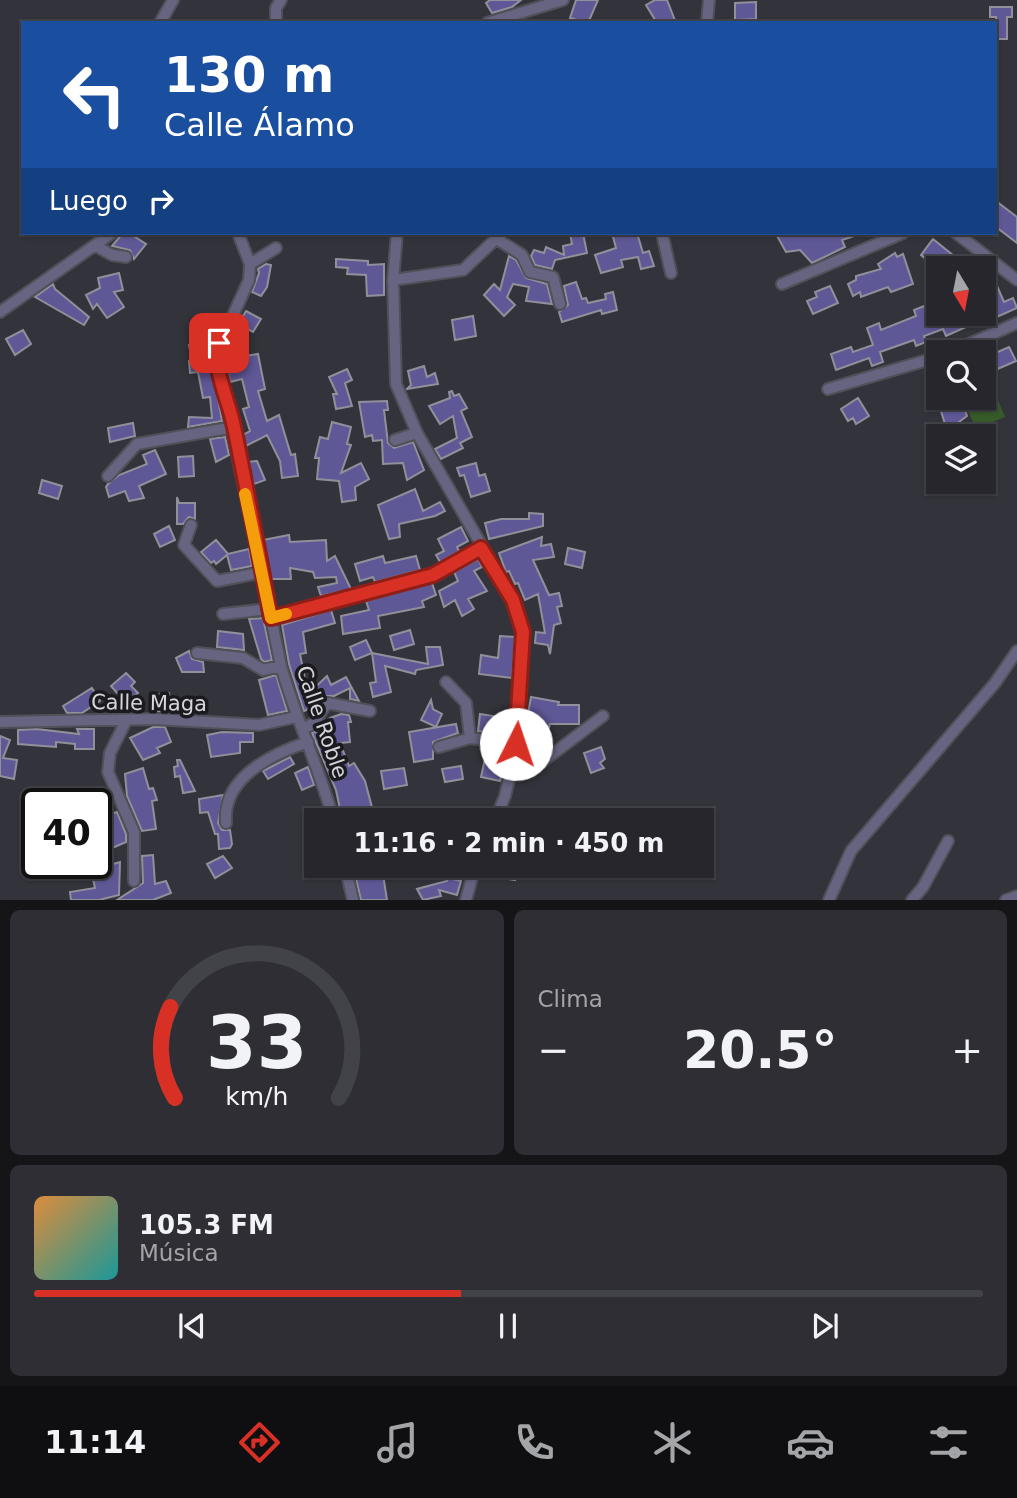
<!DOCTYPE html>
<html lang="es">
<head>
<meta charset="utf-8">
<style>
	body { margin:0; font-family:"DejaVu Sans",sans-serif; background:#2e2e34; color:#f1f3f6; height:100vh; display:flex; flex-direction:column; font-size:26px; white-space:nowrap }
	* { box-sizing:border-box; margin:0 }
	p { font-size:23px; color:#a4a5a9 }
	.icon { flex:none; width:38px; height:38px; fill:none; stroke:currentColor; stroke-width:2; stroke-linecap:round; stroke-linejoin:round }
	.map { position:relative; height:900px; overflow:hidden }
	.sheet { display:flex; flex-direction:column; gap:10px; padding:10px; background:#151518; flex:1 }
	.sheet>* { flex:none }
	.hud { position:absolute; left:21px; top:21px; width:976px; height:214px; border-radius:0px; box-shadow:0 2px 5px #0004,0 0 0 2px #424348; background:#1a4fa0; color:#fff; overflow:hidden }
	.needle { width:46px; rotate:170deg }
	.fabs { position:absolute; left:926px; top:256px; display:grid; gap:14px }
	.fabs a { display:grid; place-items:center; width:70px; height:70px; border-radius:0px; background:#26262c; box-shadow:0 2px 5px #0004,0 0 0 2px #424348; font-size:35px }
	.speed { position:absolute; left:21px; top:788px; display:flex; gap:14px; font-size:35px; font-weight:700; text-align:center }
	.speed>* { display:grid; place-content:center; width:91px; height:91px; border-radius:50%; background:#26262c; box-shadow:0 2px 5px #0004,0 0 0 2px #424348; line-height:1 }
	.speed .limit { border:4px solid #111; border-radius:10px; background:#fff; color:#111 }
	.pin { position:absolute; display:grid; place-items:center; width:60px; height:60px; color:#fff; margin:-30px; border-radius:14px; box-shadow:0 4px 10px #0006 }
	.me { position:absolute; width:77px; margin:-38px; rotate:4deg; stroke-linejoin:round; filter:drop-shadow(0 0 5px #0008) }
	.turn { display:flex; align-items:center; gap:24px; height:147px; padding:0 28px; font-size:32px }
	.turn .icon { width:91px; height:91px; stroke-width:2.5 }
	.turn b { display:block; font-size:49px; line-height:60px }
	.then { display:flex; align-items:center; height:66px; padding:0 28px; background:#0003; gap:14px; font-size:26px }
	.big { font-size:52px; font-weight:700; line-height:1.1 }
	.sheet .widget { flex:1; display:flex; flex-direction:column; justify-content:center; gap:10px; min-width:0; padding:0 24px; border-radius:10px; background:#2e2e34 }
	.sheet .dial { align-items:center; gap:0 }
	.dial svg { height:182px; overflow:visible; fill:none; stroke:#424348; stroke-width:7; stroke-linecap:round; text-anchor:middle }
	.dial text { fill:#f1f3f6; stroke:none }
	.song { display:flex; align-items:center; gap:21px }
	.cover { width:84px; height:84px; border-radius:10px; background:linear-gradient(135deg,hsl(30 70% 55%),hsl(180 70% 35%)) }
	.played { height:7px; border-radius:4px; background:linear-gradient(90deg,#d93025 45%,#424348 45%) }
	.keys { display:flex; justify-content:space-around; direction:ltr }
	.heat { display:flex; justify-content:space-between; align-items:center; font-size:38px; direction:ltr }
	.sheet .tiles { flex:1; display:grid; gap:10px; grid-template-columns:1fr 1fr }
	.widget:last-child { grid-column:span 2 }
	.trip { position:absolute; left:304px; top:808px; width:410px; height:70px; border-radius:0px; background:#26262c; box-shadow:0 2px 5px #0004,0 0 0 2px #424348; font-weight:700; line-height:70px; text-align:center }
	.tab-bar { display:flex; height:112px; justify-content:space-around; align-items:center; background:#0f0f12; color:#a4a5a9 }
	.tab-bar .icon { width:49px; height:49px }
	.tab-bar .current { color:#d93025 }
	.tab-bar b { font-size:32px; color:#f1f3f6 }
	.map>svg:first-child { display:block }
	.green { fill:#365b28 }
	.building { fill:#5f5897; stroke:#91909a; stroke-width:2 }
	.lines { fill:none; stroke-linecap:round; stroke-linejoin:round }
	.minor-casing { stroke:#505058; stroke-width:14 }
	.minor { stroke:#666480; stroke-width:10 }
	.route-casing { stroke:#8d1f18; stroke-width:18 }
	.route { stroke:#d93025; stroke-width:12 }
	.slow { stroke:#f59e0b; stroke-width:12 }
	.labels { text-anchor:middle; stroke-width:7; stroke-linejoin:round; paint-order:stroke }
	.street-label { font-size:21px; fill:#d6d5db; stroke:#1b1b1f }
</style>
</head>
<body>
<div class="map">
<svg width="1017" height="900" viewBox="0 0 1017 900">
	<rect width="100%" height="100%" fill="#33333b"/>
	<!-- green -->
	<path class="green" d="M984,367L1005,417L976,429L962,397H984Z"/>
	<!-- building -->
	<path class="building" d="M490,0H521L512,7L492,13L486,3Z
		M576,0H598L588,23L570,18Z
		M655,0H667L676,23H657L646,5Z
		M756,2V19L735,20V3Z
		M990,7H1012V17H1007V39H996V17H990Z
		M996,201L1017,217V243L996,227Z
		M123,233H129L146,244L134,259L130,250L112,246Z
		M570,233H583L587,253L555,260L552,269L535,265L531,256L534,250L544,253L546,247L564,255L563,246L572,244Z
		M612,233H637L643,253L649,251L654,266L641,269L638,257L621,260L623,267L601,273L595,255L616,248Z
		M782,233H860V234L842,240L845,247L812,263L800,250L786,252L776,234Z
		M933,239L959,260L952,268H937L921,255Z
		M895,253L897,257L903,254L913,284L891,292L888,287L861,297L860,292L853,296L848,284L856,280V276L881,269L878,264Z
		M509,256L516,260L526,278L547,284L552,304L526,301L529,287L513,284L507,297L515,305L504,316L484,295L494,284L500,290Z
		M336,259L368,261V265L384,264V295L367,296L366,275L347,274L348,268L336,267Z
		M266,264L271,265L267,287L261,296L252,292L259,273L258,269Z
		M119,273L123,290L114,292L124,307L107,318L97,304L93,309L86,295L100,288L98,278Z
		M576,282L582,299L586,298L588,303L606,299L605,294L613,292L617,310L602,314L601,310L562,322L559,312L568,305L564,286Z
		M53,284L55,289L89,317L84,325L35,297Z
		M830,286L838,303L813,314L807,301L817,297L815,292Z
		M997,286L1004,302L1013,298L1017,308L988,321L984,311V291Z
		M924,306L928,317L937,313H979L963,320L966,327L946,336L943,329L924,336L926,342L916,346L914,340L880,352L883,362L872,366L869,358L836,370L831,354L851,347L853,352L873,345L867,328L879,323L881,330L916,316L914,310Z
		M246,311L261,319L253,332L238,324Z
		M473,316L476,336L455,340L452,320Z
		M23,330L31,344L15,355L6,339Z
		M208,341L222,421L188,427L189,417L212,418L210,397L203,398L198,372L190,373L189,361L192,360L189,345Z
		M1009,347L1016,361L993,371L986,357Z
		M258,354L265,389L258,391L267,421L279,415L291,455L295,454L298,476L282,478L280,461L267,435L244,447L241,436L250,431L243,409L249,407L242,379L230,382L225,359Z
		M424,366L427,377L435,373L438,384L407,389L411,385L408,371Z
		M347,369L352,380L345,383L352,406L336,409L333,394H337L329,377Z
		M452,391L454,396L459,394L467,408L461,411L472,437L460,443L463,448L441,459L435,449L457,438L453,416L440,424L429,406L450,398L449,392Z
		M941,397H981L963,405L967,416L955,425L945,424L940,408L943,403Z
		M858,398L869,416L856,424L853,418L848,421L841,409Z
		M387,401L388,410H384L388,443L394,448L413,442L424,470L407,480L403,463L383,464L382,440L373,441L372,435L365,437L359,402Z
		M332,422L351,427L347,444L351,445L341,473L361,463L369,479L355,487L356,500L342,502L339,481L317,479L319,458H315L320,437L328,439Z
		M133,423L135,436L110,442L108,428Z
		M225,437L229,455L216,462L210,439Z
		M155,450L166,474L139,486L144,498L129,501L125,491L109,497L106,487L108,484L119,475L147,464L143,455Z
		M193,456L194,476L179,477L178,457Z
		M257,461L265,480L254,484L247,462Z
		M476,463L479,476L485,474L490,491L471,497L464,475L460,476L457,468Z
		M42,480L62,486L58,499L39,493Z
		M415,489L423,511L440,502L445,511L435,516L399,524L400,537L389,539L378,505Z
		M177,497L179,503H195V519L189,517L183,524H177Z
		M529,513L543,514V526L489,539L485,523L501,519H529Z
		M169,526L175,540L160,547L154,534Z
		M461,527L468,541L457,547L459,551L440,562L436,555L444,551L438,539Z
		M289,535L290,542L326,540L327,561L335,556L351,589L321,596L318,587L337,583L336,577L315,578L313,572L290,568L291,579H271L263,540Z
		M542,537L541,546L551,544L554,557L533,560L549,595L559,593L562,606L557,607L561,623L554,625L550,654L548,645L535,643L536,632L545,633L538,594L525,600L518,583L515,584L509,571L506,572L499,553Z
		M216,540L228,554L249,549L252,566L231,570L227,555L216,564L214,561L211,563L201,552Z
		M568,548L585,552L582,568L565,564Z
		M383,556L385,563L416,556L420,570L375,582L373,577L360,581L355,564Z
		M478,559L482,567L474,571L487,591L468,599L474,609L462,616L455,600L444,607L439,591L458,581L454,572Z
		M432,583L436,595L422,601L424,607L378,616L380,628L343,634L341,616L369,610L366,601Z
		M331,610L335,623L303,632L306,653L300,654L308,694L327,676L331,685L346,677L359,701L350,699V688L334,696H323L317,705L304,711L289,664L282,625Z
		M263,618L272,660L264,662L261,659L249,619Z
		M410,630L414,644L394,650L390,636Z
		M218,631L243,634L244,650L217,647Z
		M500,636L515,637L512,678L479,674L481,655L498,658Z
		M366,640L372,653L355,660L350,647Z
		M426,647H440L443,665L416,670L415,674L385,666L391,692L373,697L370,683L376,682L372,653L428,664Z
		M189,651L192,659L203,662L204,672H182L176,658Z
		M126,673L135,682L131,686L138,693L126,703L111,686Z
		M276,675L287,711L268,715L259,680Z
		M92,688L100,701L82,713H67L63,706Z
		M169,693L172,712L156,711L153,695Z
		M531,697L559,702L558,705H579V724H550L542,752L527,751L533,715L528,714Z
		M431,700L433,709L442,714L436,727L421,720Z
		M341,714L349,715L351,722H348L350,742L340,743L349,766L354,763L365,781L374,815L342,819L336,790L312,733L331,726L330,718Z
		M480,714L506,718L504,734L478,731Z
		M456,724L458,733L433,742V759L414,762L409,732Z
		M153,727H165L171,742L157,748L160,753L143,760L130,738Z
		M37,729L79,734L77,729H94V749H75V744L56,742V747L18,744V730Z
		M222,732L253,733V742H240V753L211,757L207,735Z
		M0,736L10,740L3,758L17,760L14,779L0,776Z
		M601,747L605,759L600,763L604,768L591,773L584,753Z
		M486,754L506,758L500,781L481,777Z
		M290,757L294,764L268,779L263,771Z
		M177,760H180L195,791L183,793L180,776L175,777L174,767L178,766Z
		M461,766L463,779L445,782L442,769Z
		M308,767L314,785L302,790L295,773Z
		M143,768L149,789L153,788L157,800L152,801L156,829L142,831L127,796L125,774Z
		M404,768L407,785L384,789L381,771Z
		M223,795L218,823L222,830H230L232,844L230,848L219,849L218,834H215L208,812L200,813L199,799Z
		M117,812L126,834V842L96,855V818Z
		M153,855L155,884L166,881L171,893L153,900H117L143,883L142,856Z
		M223,856L232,868L215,878L207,864Z
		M120,862L119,895L99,900H71L70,892L95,888L91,870Z
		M353,866L382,868L387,900H361Z
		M487,866H502L501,871H515V880L484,876Z
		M448,878L461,881L457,895L439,890L441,896L423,900L417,889L447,881Z"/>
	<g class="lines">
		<defs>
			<path id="minor" d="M160,23L173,0
				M276,23V8L281,0
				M487,23L563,0
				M707,23L709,0
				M238,233L250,264L249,280L216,353L281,666C296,719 319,768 334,821
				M397,233L393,280L396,384L417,433L513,600L523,632L515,755L505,796L495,821
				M662,233L671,273
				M956,233L1017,280
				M497,239L522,255L530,272L553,277L560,304
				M96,246L112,255L126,257
				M250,264L276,248
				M393,280L463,270L502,233
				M782,284L903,233
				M0,312L112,233
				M951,352L1017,323
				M828,389L938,357
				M395,440L417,433
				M108,476L137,444L234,427
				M191,525L184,545L217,581L264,572
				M223,614L269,609
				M271,618L433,575L481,548
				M197,653L243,658L263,670L281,666
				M446,682L466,703L470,738
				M126,721L110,753L108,772L134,832V881
				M0,722L154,719L259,725L296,717
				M303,729L314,723L327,703L370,711
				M439,747L470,738L516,744
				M515,755L538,765L603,716
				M226,823C222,777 272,754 308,742
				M345,866L353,900
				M466,900L475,866
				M829,900L851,851L995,683L1017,651
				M912,900L923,887L948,841
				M1006,900L1017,896"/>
		</defs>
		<!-- minor casing -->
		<use href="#minor" class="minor-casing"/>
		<!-- minor -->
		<use href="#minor" class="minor"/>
	</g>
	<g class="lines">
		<defs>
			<path id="route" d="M219,343C212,370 229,400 234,427C247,490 259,555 271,618L433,575L481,548L513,600L523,632L516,744"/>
		</defs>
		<!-- route casing -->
		<use href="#route" class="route-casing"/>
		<!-- route -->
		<use href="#route" class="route"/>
		<!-- slow -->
		<path class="slow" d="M245,494L271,618L286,614"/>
	</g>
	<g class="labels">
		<!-- street labels -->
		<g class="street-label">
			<text transform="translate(149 703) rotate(1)" y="7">Calle Maga</text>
			<text transform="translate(322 722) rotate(71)" y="7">Calle Roble</text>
		</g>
	</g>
</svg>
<div class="fabs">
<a><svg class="needle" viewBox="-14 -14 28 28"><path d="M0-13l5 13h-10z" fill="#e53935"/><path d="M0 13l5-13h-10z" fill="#a4a5a9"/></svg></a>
<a><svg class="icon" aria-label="search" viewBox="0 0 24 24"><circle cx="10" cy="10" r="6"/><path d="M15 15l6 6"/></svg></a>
<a><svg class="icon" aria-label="layers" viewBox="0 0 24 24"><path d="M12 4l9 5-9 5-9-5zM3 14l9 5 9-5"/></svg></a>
</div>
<div class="speed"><div class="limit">40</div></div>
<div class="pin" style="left:219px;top:343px;background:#d93025"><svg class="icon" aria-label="arrive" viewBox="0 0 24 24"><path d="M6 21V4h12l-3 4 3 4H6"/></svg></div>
<svg class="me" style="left:516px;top:744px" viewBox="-20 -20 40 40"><circle r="19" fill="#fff"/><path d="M0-13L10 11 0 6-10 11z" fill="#d93025"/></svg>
<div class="trip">11:16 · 2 min · 450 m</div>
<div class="hud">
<div class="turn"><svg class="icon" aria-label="left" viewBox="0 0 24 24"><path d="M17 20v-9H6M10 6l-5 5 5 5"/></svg><div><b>130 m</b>Calle Álamo</div></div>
<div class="then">Luego<svg class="icon" aria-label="right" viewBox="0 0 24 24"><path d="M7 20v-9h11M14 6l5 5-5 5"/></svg></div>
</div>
</div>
<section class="sheet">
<div class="tiles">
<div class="widget dial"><svg viewBox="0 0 100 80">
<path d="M14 69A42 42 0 1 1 86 69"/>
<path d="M14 69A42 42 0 0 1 12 29" stroke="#d93025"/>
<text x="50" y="56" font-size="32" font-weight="700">33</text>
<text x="50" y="72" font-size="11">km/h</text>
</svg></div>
<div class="widget"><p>Clima</p>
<div class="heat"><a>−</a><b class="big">20.5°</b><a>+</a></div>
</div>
<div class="widget">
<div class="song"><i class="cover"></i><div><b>105.3 FM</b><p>Música</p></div></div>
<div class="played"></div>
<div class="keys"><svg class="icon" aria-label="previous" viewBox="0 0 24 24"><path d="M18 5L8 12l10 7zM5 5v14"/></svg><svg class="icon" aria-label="pause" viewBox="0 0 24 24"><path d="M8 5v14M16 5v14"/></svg><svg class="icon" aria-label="next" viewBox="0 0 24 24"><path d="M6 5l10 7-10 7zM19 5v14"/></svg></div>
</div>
</div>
</section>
<nav class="tab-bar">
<b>11:14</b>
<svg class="icon current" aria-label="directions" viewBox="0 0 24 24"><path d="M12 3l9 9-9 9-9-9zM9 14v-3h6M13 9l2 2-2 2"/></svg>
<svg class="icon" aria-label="music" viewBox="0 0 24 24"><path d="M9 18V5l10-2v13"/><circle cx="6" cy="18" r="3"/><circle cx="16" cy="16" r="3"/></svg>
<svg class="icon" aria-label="phone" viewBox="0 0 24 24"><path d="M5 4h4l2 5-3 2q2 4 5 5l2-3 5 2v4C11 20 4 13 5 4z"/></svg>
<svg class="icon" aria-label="climate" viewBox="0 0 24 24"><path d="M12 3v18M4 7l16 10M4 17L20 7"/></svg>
<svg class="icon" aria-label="car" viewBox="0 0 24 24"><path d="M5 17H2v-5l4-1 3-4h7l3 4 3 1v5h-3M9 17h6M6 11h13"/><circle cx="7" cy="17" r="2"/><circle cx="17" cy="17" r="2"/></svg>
<svg class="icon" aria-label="filters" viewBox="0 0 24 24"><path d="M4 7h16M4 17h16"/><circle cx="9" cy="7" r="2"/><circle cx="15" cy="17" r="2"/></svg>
</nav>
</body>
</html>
